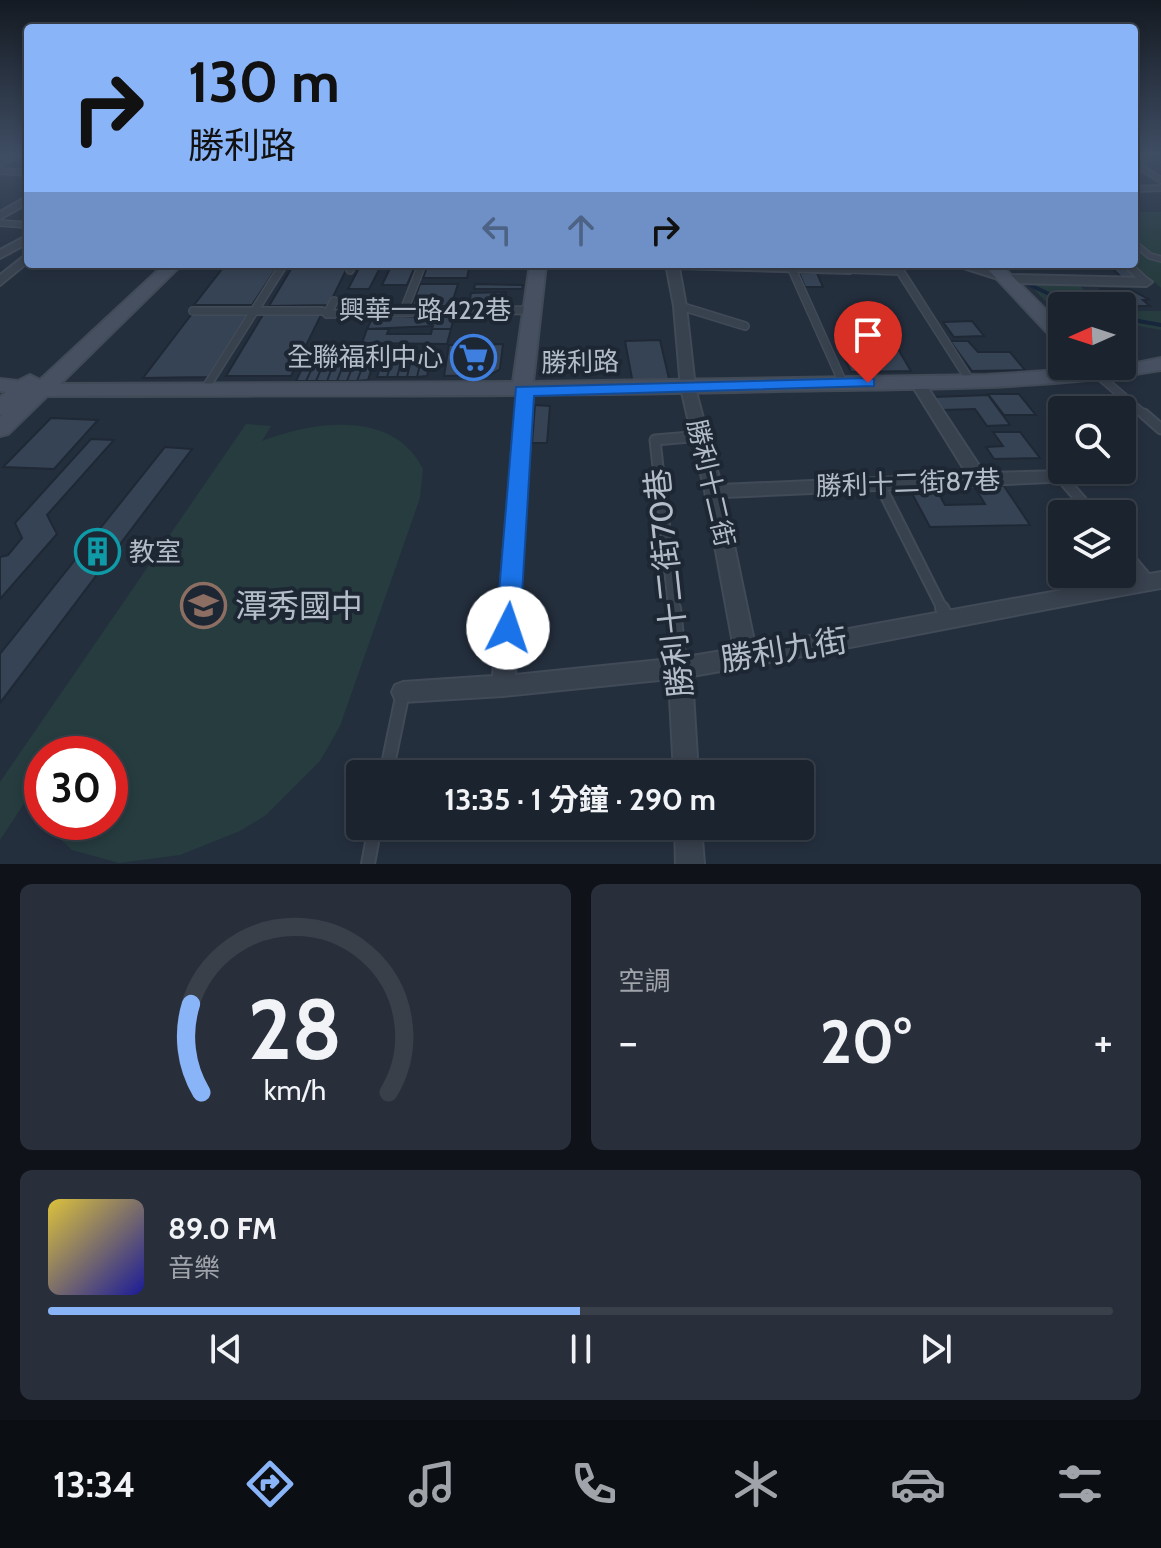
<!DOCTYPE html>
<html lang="zh-TW">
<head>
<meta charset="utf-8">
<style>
	body { margin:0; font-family:Cabin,"Noto Sans TC",sans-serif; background:#282f3a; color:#f1f3f6; height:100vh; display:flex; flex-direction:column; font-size:30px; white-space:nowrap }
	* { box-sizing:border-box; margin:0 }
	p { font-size:26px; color:#a0a4aa }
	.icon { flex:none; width:44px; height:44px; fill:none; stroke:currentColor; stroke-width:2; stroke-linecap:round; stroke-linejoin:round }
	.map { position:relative; height:864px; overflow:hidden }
	.side { display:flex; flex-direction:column; gap:20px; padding:20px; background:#0f1319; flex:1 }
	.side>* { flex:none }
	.hud { position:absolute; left:24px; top:24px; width:1114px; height:244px; border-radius:8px; box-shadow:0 4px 12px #0003,0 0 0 2px #39404a; background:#8ab4f8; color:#111; overflow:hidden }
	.needle { width:52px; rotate:267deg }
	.tools { position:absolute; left:1048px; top:292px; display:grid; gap:16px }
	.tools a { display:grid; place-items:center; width:88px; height:88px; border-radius:8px; background:#1b232e; box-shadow:0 4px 12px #0003,0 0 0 2px #39404a; font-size:40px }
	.speed { position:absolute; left:24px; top:736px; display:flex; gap:16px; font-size:40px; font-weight:700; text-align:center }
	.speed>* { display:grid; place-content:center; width:104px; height:104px; border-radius:50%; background:#1b232e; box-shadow:0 4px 12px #0003,0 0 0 2px #39404a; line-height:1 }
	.speed .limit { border:12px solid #d22; background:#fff; color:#111 }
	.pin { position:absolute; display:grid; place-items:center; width:68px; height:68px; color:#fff; margin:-82px -34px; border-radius:50% 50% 50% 0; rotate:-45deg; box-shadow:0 0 8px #0007 }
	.pin .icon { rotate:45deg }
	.me { position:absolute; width:88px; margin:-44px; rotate:4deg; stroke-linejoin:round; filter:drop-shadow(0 0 6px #0008) }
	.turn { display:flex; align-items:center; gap:28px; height:168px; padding:0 32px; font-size:36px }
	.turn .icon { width:104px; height:104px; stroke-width:2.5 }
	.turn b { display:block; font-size:56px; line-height:68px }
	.lanes { display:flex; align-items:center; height:76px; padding:0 32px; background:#0003; justify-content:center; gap:40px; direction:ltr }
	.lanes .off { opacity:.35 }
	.big { font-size:60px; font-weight:700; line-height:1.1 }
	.side .widget { flex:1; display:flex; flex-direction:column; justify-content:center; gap:12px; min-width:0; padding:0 28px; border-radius:12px; background:#282f3a }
	.side .dial { align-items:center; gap:0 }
	.dial svg { height:208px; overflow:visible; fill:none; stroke:#39404a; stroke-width:7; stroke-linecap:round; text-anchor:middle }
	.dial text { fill:#f1f3f6; stroke:none }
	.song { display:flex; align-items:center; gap:24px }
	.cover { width:96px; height:96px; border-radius:12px; background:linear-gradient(135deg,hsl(50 70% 55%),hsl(240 70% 35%)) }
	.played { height:8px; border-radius:4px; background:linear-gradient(90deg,#8ab4f8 50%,#39404a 50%) }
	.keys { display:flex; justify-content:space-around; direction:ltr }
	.heat { display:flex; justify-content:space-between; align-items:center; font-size:44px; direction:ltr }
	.side .tiles { flex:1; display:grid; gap:20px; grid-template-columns:1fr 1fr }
	.widget:last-child { grid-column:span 2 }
	.trip { position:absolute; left:346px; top:760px; width:468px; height:80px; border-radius:8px; background:#1b232e; box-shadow:0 4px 12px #0003,0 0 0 2px #39404a; font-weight:700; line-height:80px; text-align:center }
	.tab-bar { display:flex; height:128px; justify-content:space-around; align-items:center; background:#0b0e12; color:#a0a4aa }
	.tab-bar .icon { width:56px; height:56px }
	.tab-bar .current { color:#8ab4f8 }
	.tab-bar b { font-size:36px; color:#f1f3f6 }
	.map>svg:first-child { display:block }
	.green { fill:#263c3f }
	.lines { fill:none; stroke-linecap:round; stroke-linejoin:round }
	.stream-far1 { stroke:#17263c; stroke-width:3 }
	.stream { stroke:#17263c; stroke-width:4 }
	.building { fill:#364354; stroke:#1f2835; stroke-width:2 }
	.lane-far3-casing { stroke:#414a57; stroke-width:8 }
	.lane-far2-casing { stroke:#414a57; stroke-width:10 }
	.lane-far1-casing { stroke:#414a57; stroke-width:13 }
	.lane-casing { stroke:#414a57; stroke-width:16 }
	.street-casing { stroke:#414a57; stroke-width:4 }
	.secondary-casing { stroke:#414a57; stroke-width:4 }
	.lane-far3 { stroke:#38414e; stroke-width:5 }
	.lane-far2 { stroke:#38414e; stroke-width:7 }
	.lane-far1 { stroke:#38414e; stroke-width:9 }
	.lane { stroke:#38414e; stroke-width:12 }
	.street { fill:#38414e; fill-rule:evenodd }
	.secondary { fill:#465061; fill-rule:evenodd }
	.route { fill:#1a73e8; stroke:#114b97; stroke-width:2 }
	.labels { text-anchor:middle; stroke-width:8; stroke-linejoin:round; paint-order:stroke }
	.street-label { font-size:26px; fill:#b4bcc9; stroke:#1d2633 }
	.poi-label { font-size:26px; fill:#b4bcc9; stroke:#1d2633; text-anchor:end }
	.near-street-label { font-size:32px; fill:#b4bcc9; stroke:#1d2633 }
	.near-poi-label { font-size:32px; fill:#b4bcc9; stroke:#1d2633; text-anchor:start }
</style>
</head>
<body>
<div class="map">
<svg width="1161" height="864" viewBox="0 0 1161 864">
	<rect width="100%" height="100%" fill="#242f3e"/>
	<!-- green -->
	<path class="green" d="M1134,212H1161V288L1133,264Z
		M1028,283H1077L1101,306H1062V313L1056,312Z
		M1122,311H1161V330L1122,323Z
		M246,424L271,426L262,441C313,421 394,409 423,469L420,498L340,726L320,761L266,815L240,831L180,855L119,863L72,850L42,822H110V754H42V822L31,793L0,840V782Z"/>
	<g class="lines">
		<!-- stream-far1 -->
		<path class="stream-far1" d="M976,264L990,269"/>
		<!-- stream -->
		<path class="stream" d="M984,267L990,269
			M1022,281L1074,306
			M1122,318L1161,325"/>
	</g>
	<!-- building -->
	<path class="building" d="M226,264H279L252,305H194Z
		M294,264H349L329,305L269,306Z
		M392,264H416L407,285H382Z
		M428,264H449L447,269H469L467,278H423Z
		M1108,264H1125L1140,278H1122Z
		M359,268H380L369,289H348Z
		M799,273H817L823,287H805Z
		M420,284H458L451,306H412Z
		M475,284L523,285L522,289H474Z
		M1101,289H1130L1150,300H1143L1150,306H1120Z
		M506,292L505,305H469L471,293Z
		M264,313H322L291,376H226Z
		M248,314L208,377L143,378L191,315Z
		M373,317H454L451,329H432L433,326L367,329Z
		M972,321L984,336L954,337L943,322Z
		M367,329H389L387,334H431L432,329H451L447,344L362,343Z
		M660,340L670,383L633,384L625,341Z
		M950,341H968L978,352H1010L1025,370L972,371Z
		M503,344L500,369L490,375L444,376L449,345Z
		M838,344H853L858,354H874L872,349H881L878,344H895L911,371L851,372Z
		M385,352H394L387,377H377Z
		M394,352H404L397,377H387Z
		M404,352H413L407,377H397Z
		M413,352H423L417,377H407Z
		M423,352H433L427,376L417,377Z
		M327,355L316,381H306L318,356Z
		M327,355H337L327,381H316Z
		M337,355H347L337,381H327Z
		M347,355H357L347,381H337Z
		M357,355H367L357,381H347Z
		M367,355H376L368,380L357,381Z
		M308,356H318L306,381H296Z
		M988,394H1019L1036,415H1004Z
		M988,395L1010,425L987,426L975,409L942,410L933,397Z
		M535,405L550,406L547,443H532Z
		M51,418L98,420L54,469L3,467Z
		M993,432H1020L1040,458L994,459L986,447L1003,446Z
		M91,439L114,440L47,515L57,534L0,599V557L8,555L22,538L15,523Z
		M165,447L192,449L0,703V654Z
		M974,486H1004L1030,525L930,527L909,488L935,487L945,505L985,504Z"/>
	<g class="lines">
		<defs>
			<path id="lane-far3" d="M1134,163L1161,180
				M0,171L28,173
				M1134,189L1161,188
				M0,223L28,225
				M1134,243L1150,256L1161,259
				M1127,264L1132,269
				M281,269L284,264
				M350,269L353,264
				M420,269L422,264"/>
			<path id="lane-far2" d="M1130,267L1146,282
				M792,269L843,383
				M850,269L900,271L971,382
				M350,270L351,267
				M334,301L327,314L531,310
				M680,306L745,326
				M193,311H322
				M403,313L421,267
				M1098,375L1146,416
				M205,389L282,267"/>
			<path id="lane-far1" d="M1144,414L1161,429
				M1061,477L1093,514
				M879,483L943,610
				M1122,549L1149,581
				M674,610L655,440L702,436"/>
			<path id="lane" d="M674,608L680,666
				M942,608L947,618
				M386,774L403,692
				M368,864L375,826"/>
			<path id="street" d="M6,156H17L0,166V159Z
				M28,196V203L0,219V212Z
				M28,235V243L0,258V250Z
				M28,253V262L0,285V275Z
				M666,264L850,265L856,269L850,273L679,268L686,306L695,388L721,485L967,474L910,382L917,378L922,379L984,473L1101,470L1104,474L1095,480L724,497L755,646L1161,572V588C1004,616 849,649 692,676L698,774H674L669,679L503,696L403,702L395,699L392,692L395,685L403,682L493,676L517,395L515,391L522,387L533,393L515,675L680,658L734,649L705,491L681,388L674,306Z
				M951,264H970L1011,275L1146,278L1152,282L1146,286L1011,283Z
				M1059,425L1062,426V438L1056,437L1051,430Z
				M675,826H701L704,864H676Z"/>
			<path id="secondary" d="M165,264H182L60,384L513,382L530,264H546L533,382L987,375L1122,366L1161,358V370C1033,392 905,388 776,391C533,397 291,395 47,396L8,434L0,436V417L3,414L0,415V397L6,392L0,391V379L18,381L30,375L40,380Z
				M983,264H1000L1062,326V343L1055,341Z"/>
		</defs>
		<!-- lane-far3 casing -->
		<use href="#lane-far3" class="lane-far3-casing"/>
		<!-- lane-far2 casing -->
		<use href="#lane-far2" class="lane-far2-casing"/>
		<!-- lane-far1 casing -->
		<use href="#lane-far1" class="lane-far1-casing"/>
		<!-- lane casing -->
		<use href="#lane" class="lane-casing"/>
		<!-- street casing -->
		<use href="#street" class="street-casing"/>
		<!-- secondary casing -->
		<use href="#secondary" class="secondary-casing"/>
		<!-- lane-far3 -->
		<use href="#lane-far3" class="lane-far3"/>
		<!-- lane-far2 -->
		<use href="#lane-far2" class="lane-far2"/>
		<!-- lane-far1 -->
		<use href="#lane-far1" class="lane-far1"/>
		<!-- lane -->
		<use href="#lane" class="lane"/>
		<!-- street -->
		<use href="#street" class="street"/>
		<!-- secondary -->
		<use href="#secondary" class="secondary"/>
	</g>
	<!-- sky -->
	<linearGradient id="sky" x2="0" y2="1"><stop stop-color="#141a22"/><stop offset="0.56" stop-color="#3f4d63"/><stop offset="1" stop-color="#3f4d63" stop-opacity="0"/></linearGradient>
	<rect width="1161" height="277" fill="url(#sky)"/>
	<!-- route -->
	<path class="route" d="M868,378L874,379V386L534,396L520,628L516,635L508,638L499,635L496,628L516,387Z"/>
	<!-- icons -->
	<defs>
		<symbol id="supermarket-ring" viewBox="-11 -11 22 22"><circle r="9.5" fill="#1d2633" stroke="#3f7fe0" stroke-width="1.5"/><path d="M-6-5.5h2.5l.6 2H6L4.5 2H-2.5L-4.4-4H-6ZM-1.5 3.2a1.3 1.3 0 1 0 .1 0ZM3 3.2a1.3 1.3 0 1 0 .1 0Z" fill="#3f7fe0"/></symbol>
		<symbol id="building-ring" viewBox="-11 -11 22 22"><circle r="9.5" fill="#1d2633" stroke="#0f9aa8" stroke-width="1.5"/><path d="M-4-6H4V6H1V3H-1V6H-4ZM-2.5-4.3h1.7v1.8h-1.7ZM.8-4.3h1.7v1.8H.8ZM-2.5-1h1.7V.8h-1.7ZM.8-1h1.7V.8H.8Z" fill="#0f9aa8"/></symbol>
		<symbol id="school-ring" viewBox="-11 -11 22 22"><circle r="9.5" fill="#1d2633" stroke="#8d6e63" stroke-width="1.5"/><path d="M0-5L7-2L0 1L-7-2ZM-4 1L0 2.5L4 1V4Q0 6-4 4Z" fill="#8d6e63"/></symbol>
	</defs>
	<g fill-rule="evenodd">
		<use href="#supermarket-ring" x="448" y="332" width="51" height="51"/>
		<use href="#building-ring" x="72" y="526" width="51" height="51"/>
		<use href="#school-ring" x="178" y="580" width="51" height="51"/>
	</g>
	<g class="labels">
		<!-- street labels -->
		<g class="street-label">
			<text x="425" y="319">興華一路422巷</text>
			<text transform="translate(580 362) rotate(-1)" y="9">勝利路</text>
			<text transform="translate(711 483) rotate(77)" y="9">勝利十二街</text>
			<text transform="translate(908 483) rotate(-2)" y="9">勝利十二街87巷</text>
		</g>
		<!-- poi labels -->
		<g class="poi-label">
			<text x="443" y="366">全聯福利中心</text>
			<text x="129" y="561" text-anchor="start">教室</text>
		</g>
		<!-- near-street labels -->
		<g class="near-street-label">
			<text transform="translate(669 583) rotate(-96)" y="11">勝利十二街70巷</text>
			<text transform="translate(784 650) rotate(-9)" y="11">勝利九街</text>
		</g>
		<!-- near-poi labels -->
		<g class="near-poi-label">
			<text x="235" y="617">潭秀國中</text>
		</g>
	</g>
</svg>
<div class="tools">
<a><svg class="needle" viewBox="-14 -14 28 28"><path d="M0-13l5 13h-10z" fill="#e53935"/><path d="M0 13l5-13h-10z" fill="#a0a4aa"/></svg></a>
<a><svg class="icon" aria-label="search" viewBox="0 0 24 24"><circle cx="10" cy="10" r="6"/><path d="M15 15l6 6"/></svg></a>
<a><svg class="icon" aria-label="layers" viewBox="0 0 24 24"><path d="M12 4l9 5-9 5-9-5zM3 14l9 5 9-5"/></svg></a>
</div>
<div class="speed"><div class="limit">30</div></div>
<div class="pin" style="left:868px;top:383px;background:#d93025"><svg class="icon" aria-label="arrive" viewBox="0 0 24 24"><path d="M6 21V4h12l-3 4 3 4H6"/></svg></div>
<svg class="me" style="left:508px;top:628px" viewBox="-20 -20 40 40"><circle r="19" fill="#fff"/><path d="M0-13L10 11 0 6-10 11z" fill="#1a73e8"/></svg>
<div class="trip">13:35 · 1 分鐘 · 290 m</div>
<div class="hud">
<div class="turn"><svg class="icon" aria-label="right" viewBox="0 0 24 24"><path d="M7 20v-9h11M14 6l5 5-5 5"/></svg><div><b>130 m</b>勝利路</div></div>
<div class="lanes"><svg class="icon off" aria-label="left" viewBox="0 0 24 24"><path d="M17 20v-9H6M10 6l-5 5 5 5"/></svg><svg class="icon off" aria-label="ahead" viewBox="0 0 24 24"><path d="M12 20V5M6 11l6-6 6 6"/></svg><svg class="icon" aria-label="right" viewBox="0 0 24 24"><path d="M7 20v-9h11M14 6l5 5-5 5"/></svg></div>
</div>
</div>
<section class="side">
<div class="tiles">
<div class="widget dial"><svg viewBox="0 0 100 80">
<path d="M14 69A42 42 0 1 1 86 69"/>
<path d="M14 69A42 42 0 0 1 10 35" stroke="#8ab4f8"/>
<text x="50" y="56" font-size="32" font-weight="700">28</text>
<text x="50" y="72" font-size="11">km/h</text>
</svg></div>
<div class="widget"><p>空調</p>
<div class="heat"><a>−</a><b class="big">20°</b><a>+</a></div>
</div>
<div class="widget">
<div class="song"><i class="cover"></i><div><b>89.0 FM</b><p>音樂</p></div></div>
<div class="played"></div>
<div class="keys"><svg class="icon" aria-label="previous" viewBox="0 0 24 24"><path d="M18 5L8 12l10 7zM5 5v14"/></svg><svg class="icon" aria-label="pause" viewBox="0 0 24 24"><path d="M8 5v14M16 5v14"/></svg><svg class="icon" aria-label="next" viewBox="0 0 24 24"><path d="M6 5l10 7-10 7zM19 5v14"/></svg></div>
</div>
</div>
</section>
<nav class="tab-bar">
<b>13:34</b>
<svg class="icon current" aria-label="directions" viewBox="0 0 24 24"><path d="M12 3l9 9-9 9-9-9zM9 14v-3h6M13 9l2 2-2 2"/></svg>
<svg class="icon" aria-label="music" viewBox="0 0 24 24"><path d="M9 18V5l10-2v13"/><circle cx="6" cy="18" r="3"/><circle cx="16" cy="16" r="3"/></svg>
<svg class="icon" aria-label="phone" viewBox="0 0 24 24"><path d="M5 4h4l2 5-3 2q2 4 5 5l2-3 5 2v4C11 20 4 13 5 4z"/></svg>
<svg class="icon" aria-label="climate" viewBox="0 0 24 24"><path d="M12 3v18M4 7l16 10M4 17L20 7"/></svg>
<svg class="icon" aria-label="car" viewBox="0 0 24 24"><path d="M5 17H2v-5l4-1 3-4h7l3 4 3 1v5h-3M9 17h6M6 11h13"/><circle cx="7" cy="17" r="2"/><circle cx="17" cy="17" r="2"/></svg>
<svg class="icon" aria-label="filters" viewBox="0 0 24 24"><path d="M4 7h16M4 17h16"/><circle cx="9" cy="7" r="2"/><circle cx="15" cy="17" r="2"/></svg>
</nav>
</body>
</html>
